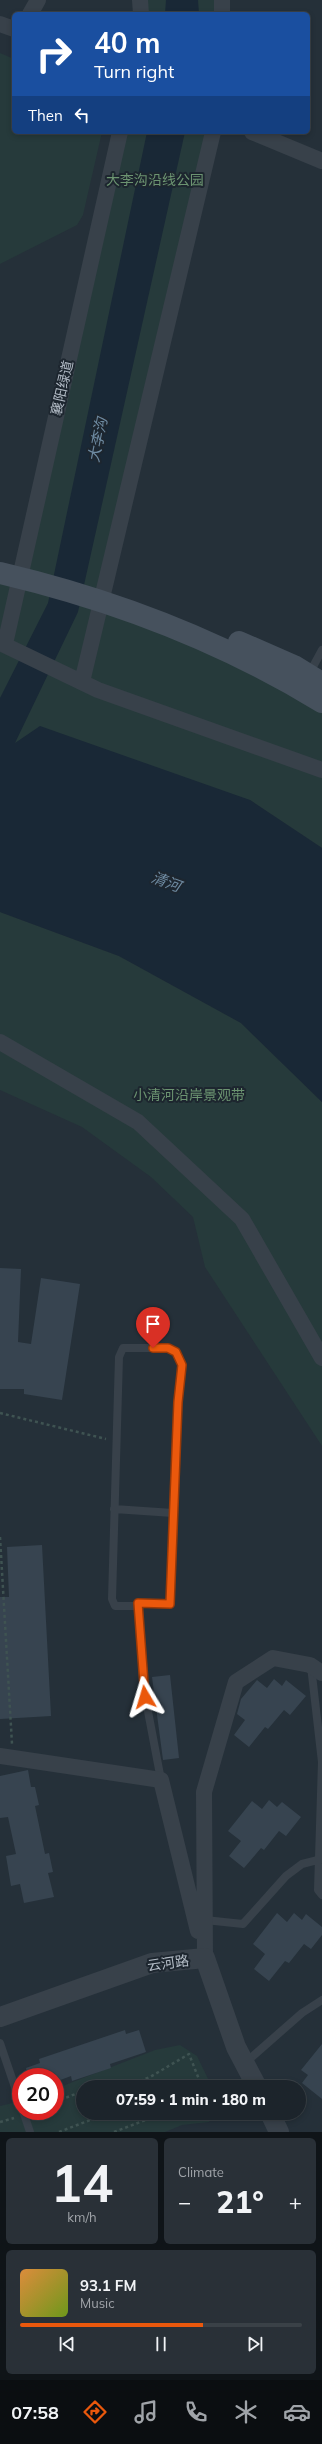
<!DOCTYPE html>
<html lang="en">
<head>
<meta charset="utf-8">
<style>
	body { margin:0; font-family:Mulish,"Noto Sans SC",sans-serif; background:#293037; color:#f1f3f6; height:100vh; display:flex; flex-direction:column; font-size:15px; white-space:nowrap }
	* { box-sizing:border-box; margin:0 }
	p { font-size:13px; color:#a0a4a9 }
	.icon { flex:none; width:22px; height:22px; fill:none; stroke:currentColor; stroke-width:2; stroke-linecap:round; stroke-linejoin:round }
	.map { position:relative; height:2132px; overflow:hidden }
	.panel { display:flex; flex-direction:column; gap:6px; padding:6px; background:#0f1418; flex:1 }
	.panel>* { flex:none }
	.guide { position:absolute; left:12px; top:12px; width:298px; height:122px; border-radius:6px; box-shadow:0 2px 6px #0003,0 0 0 1px #3a4147; background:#1a4fa0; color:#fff; overflow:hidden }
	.speed { position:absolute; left:12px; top:2068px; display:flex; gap:8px; font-size:20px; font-weight:700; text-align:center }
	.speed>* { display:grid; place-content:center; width:52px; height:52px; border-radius:50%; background:#1c242b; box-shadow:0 2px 6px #0003,0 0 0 1px #3a4147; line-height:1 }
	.speed .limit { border:6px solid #d22; background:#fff; color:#111 }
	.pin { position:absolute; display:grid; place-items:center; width:34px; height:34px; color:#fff; margin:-41px -17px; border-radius:50% 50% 50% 0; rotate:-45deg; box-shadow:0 0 4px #0007 }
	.pin .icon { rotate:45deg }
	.me { position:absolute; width:44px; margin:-22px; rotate:353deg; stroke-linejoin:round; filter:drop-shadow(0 0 3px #0008) }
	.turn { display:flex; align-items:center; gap:14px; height:84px; padding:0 16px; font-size:18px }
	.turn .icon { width:52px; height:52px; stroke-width:2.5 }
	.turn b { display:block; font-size:28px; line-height:34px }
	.then { display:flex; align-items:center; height:38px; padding:0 16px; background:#0003; gap:8px; font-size:15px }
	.big { font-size:30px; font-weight:800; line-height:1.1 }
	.panel .tile { flex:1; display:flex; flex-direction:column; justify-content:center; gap:6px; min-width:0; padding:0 14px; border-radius:6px; background:#293037 }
	.panel .dial { align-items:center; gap:0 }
	.dial b { font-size:52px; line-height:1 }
	.song { display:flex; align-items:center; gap:12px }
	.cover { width:48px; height:48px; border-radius:6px; background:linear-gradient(135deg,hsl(30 70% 55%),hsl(80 70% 35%)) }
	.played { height:4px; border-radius:2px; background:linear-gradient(90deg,#ea580c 65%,#3a4147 65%) }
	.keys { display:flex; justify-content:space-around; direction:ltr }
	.heat { display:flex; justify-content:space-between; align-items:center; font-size:22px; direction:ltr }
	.panel .tiles { flex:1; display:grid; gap:6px; grid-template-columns:1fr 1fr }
	.tile:last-child { grid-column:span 2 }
	.trip { position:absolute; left:76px; top:2080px; width:230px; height:40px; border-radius:20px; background:#1c242b; box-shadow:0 2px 6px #0003,0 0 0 1px #3a4147; font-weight:800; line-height:40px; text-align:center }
	.tabs { display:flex; height:64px; justify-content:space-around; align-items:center; background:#0b0e11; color:#a0a4a9 }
	.tabs .icon { width:28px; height:28px }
	.tabs .active { color:#ea580c }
	.tabs b { font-size:18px; color:#f1f3f6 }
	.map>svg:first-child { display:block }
	.green { fill:#263a3b }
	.water { fill:#192836 }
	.building { fill:#374450 }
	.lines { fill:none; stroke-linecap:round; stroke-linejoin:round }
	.path { stroke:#3f5352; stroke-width:2.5; stroke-dasharray:3 3; stroke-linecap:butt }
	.service { stroke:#38414a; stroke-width:8 }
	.minor { stroke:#38414a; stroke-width:16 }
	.tertiary { stroke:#38414a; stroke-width:20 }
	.secondary { stroke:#46515d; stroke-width:22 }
	.route-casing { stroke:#983908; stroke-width:10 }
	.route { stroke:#ea580c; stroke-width:7 }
	.labels { text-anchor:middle; stroke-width:4; stroke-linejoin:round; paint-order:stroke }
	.park-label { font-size:14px; fill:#6c9471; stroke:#1d262f }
	.street-label { font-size:14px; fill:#b3bcc6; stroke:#1d262f }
	.water-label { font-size:15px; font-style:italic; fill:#6f8ba2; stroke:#1d262f }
</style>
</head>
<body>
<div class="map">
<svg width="322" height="2132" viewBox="0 0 322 2132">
	<rect width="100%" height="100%" fill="#253039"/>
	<!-- green -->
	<path class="green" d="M140,0H222V14H141Z
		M0,53L14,59V132H102L83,215L77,225L0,264Z
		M120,132H213L110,595L322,691V848L250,800L0,739V573L19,577Z
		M0,912L119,956L241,1023L322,1102V1446L205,1267L193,1217L151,1177L82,1127L0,1090Z
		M180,2045L197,2056L212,2087H83V2113H214L209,2122L182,2125L165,2132H0V2106L21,2101V2111H55V2089L155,2050Z"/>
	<!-- water -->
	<path class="water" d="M166,0H198L199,14H165Z
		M147,132H185L78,612L15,743L40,726L250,800L322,848V1102L241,1023L119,956L0,912V698L48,603Z"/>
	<!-- building -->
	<path class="building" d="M0,1268L21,1269L18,1342L31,1344L41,1278L80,1284L62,1400L24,1394V1389H0Z
		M42,1545L51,1716L0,1719V1597H9L7,1547Z
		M170,1675L179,1758L163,1760L152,1677Z
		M274,1679L282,1686L286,1680L306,1696L290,1715L284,1710L268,1729L265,1727L249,1747L234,1735L245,1720L237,1714L241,1699L257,1680L267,1688Z
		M28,1770L31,1787H35L39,1805L35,1806L45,1854L49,1853L53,1872L48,1873L54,1897L24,1903L20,1884L11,1886L6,1856L16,1854L8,1817L0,1818V1776Z
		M269,1800L277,1807L282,1802L301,1817L286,1836L279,1831L264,1850L261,1848L244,1868L229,1856L241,1841L228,1831L252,1801L262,1809Z
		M277,1913L287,1922L294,1913L302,1920L306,1914L322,1927V1935L311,1949L304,1944L289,1963L285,1961L269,1981L254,1969L265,1954L253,1944Z
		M125,2030L126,2034L139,2030L146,2052L110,2064L111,2068L72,2081L71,2076L55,2082V2077H29L26,2068L40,2063L39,2059Z
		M322,2044V2099L302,2083L308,2075L301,2070Z"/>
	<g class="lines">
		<!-- path -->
		<path class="path" d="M0,1413L106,1439
			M0,1537L12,1744
			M137,2083L143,2087
			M99,2087L127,2086L150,2077L189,2054L202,2087
			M55,2102L83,2091
			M0,2122L14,2118
			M59,2132L98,2117L102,2113
			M114,2132L164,2113"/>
		<!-- service -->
		<path class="service" d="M309,674L322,650
			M114,1509L173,1513
			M139,1606H115L112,1599L119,1357L123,1348H168L176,1352L182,1365L178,1402L170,1604L138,1603L139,1606L143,1685L161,1780
			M311,1666L322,1762L318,1890L322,1895
			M205,1920L243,1924L286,1876L302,1864L322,1859
			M0,2043L21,2105
			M245,2063L302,2013L322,2000
			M23,2111L30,2132"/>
		<!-- minor -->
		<path class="minor" d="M140,0L141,14
			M30,14L38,0
			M222,14V0
			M0,24L14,29
			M252,132L322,161
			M0,643L98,690L322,770
			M5,644L120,132
			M82,682L213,132
			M0,1042L138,1122L242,1219L322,1358
			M0,1756L161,1780L198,1931
			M205,1958L204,1792L236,1682L273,1658L310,1665L322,1673"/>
		<!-- tertiary -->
		<path class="tertiary" d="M0,2017L152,1963L205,1958L236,2047L257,2087
			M270,2113L279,2132"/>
		<!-- secondary -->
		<path class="secondary" d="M0,573C115,600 220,640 322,702
			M239,642L294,666L322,683"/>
	</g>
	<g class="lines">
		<defs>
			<path id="route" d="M145,1697L138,1603L170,1604L178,1402L182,1365L176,1352L168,1348H153"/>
		</defs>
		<!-- route casing -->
		<use href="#route" class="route-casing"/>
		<!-- route -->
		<use href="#route" class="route"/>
	</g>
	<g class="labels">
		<!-- park labels -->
		<g class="park-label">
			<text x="155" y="185">大李沟沿线公园</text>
			<text x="189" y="1100">小清河沿岸景观带</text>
		</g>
		<!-- street labels -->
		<g class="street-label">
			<text transform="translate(62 388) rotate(-77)" y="5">襄阳绿道</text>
			<text transform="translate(168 1963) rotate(-8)" y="5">云河路</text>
		</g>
		<!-- water labels -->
		<g class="water-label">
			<text transform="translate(98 440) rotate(-79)" y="5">大李沟</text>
			<text transform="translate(166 882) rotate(20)" y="5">清河</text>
		</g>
	</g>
</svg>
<div class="speed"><div class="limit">20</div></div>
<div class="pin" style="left:153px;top:1348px;background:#d93025"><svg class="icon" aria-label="arrive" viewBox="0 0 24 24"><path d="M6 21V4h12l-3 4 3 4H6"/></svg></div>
<svg class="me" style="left:145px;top:1697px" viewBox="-20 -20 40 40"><path d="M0-17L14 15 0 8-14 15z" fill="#ea580c" stroke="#fff" stroke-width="4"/></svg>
<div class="trip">07:59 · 1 min · 180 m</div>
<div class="guide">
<div class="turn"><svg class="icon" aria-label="right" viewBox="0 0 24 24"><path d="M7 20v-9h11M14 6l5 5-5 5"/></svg><div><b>40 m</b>Turn right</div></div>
<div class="then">Then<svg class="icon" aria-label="left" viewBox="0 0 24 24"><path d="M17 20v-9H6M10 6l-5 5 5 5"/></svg></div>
</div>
</div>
<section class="panel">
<div class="tiles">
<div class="tile dial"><b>14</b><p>km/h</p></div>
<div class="tile"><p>Climate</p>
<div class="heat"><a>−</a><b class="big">21°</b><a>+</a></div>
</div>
<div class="tile">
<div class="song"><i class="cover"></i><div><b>93.1 FM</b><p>Music</p></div></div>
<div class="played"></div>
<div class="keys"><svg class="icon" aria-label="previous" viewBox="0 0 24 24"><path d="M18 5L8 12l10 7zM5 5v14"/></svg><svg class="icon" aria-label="pause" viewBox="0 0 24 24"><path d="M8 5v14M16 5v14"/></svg><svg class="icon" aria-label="next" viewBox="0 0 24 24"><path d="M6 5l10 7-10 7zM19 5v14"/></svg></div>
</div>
</div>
</section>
<nav class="tabs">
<b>07:58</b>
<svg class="icon active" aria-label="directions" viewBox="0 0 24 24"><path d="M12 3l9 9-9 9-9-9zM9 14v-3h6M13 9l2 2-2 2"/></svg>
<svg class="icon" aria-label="music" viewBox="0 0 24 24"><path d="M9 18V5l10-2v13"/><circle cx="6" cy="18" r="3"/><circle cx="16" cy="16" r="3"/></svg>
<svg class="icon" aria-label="phone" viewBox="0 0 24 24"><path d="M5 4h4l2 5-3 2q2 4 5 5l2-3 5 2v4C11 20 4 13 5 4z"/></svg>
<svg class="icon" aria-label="climate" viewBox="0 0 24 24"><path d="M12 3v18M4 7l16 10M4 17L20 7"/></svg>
<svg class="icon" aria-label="car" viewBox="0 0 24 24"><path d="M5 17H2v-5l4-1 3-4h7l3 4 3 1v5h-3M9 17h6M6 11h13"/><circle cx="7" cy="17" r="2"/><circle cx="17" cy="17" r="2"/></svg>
</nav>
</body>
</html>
